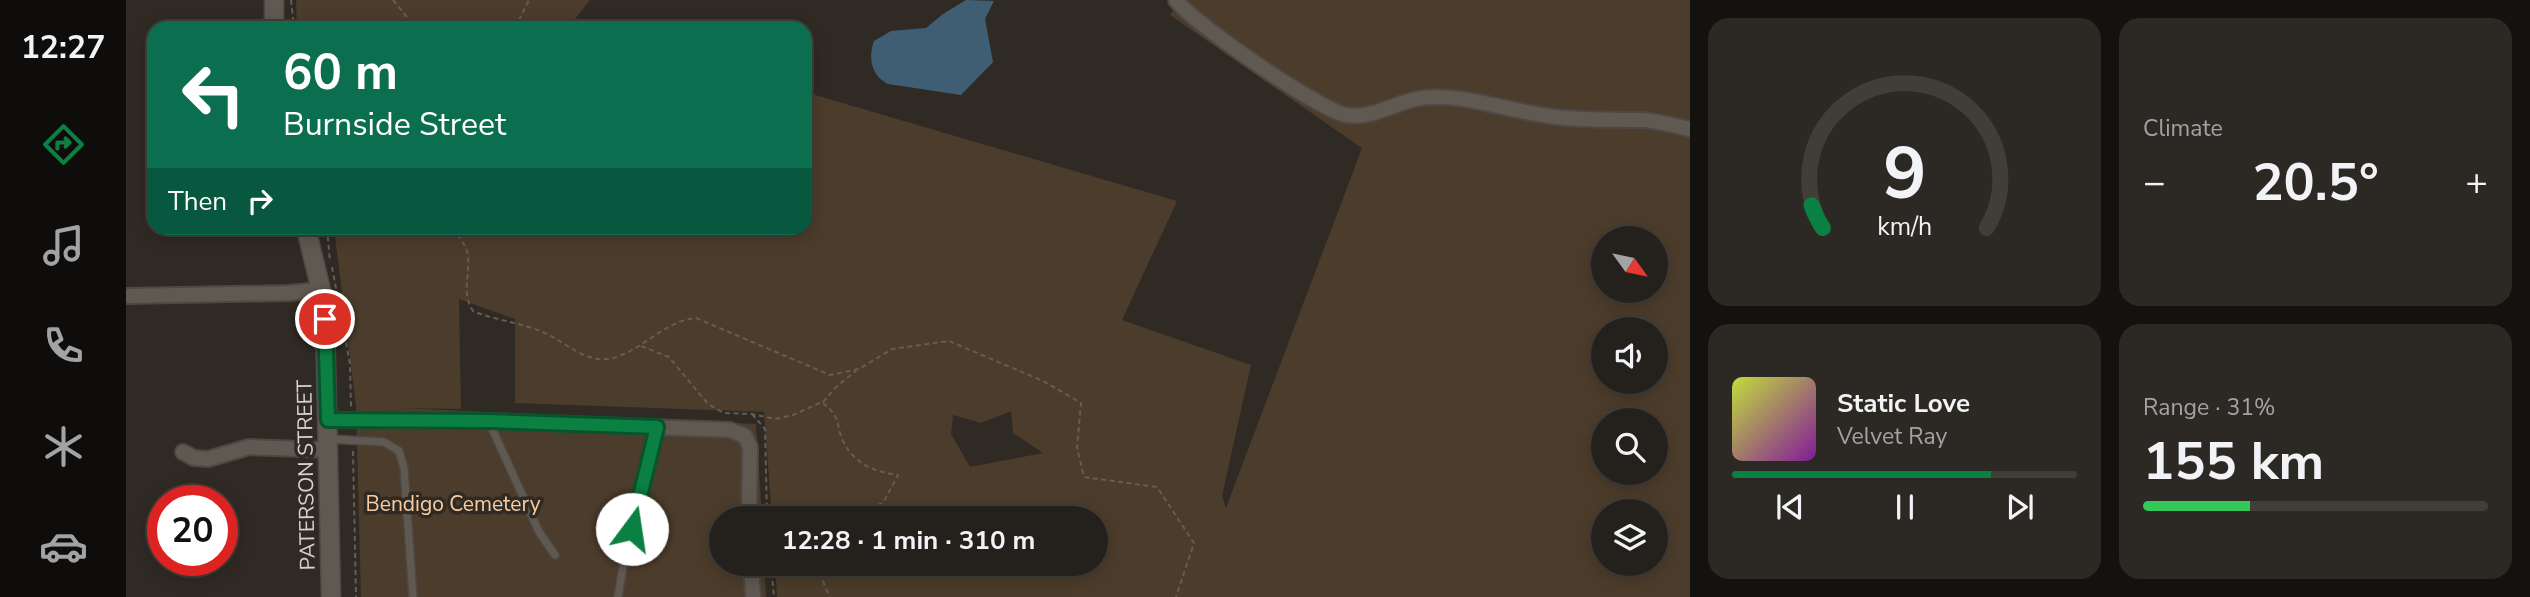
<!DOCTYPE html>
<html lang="en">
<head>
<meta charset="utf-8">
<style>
	body { margin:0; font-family:"Nunito Sans",sans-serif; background:#2c2824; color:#f1f3f6; height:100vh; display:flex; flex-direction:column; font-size:26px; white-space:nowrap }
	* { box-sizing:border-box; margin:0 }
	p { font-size:23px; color:#a3a3a3 }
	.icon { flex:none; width:38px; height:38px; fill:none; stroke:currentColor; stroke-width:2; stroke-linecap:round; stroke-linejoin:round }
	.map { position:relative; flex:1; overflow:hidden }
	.details { display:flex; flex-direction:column; gap:18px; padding:18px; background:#14120f; width:840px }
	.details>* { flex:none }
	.guide { position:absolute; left:21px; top:21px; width:665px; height:214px; border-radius:21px; box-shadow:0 4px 18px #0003,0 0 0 2px #413e3a; background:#0b6e4f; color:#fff; overflow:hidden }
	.needle { width:46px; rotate:123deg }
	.controls { position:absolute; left:1465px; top:226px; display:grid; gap:14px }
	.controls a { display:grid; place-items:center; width:77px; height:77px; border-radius:50%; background:#24201b; box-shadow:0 4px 18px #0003,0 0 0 2px #413e3a; font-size:35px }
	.speed { position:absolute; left:21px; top:485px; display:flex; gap:14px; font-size:35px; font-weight:700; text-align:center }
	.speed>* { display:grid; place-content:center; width:91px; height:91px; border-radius:50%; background:#24201b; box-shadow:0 4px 18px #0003,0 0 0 2px #413e3a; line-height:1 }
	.speed .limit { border:10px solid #d22; background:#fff; color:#111 }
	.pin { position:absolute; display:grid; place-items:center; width:60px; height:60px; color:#fff; margin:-30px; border:4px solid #fff; border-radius:50%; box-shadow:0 2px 7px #0007 }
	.me { position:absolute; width:77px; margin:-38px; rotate:14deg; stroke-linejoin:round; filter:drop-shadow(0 0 5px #0008) }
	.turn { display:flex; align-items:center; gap:24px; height:147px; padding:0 21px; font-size:32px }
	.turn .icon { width:91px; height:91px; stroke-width:2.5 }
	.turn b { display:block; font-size:49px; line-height:60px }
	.then { display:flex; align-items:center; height:66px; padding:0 21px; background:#0003; gap:14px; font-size:26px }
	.big { font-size:52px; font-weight:700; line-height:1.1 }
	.details .card { flex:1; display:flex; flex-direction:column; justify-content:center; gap:10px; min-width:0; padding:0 24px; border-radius:21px; background:#2c2824 }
	.details .dial { align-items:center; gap:0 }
	.dial svg { height:182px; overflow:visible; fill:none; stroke:#413e3a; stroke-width:7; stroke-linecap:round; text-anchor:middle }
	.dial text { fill:#f1f3f6; stroke:none }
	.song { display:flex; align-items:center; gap:21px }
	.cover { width:84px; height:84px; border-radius:10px; background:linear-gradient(135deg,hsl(70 70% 55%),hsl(290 70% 35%)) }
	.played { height:7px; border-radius:4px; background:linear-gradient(90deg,#0b8043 75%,#413e3a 75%) }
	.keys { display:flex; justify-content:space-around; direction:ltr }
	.heat { display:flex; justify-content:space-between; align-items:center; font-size:38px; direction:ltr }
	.charge { height:10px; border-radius:5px; background:linear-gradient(90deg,#34c759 31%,#413e3a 0) }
	.details .tiles { flex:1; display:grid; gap:18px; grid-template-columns:repeat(2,1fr) }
	.trip { position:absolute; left:583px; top:506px; width:399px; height:70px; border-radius:35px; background:#24201b; box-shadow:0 4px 18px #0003,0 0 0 2px #413e3a; font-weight:700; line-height:70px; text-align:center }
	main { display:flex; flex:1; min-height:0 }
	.menu { display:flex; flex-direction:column; width:126px; justify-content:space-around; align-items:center; background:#0e0d0b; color:#a3a3a3 }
	.menu .icon { width:49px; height:49px }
	.menu .selected { color:#0b8043 }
	.menu b { font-size:32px; color:#f1f3f6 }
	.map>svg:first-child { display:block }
	.green { fill:#4c3c2b; fill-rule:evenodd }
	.water { fill:#405e73 }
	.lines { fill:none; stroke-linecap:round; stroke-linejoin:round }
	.service-casing { stroke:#4d4843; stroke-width:10 }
	.minor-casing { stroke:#4d4843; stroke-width:18 }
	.tertiary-casing { stroke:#4d4843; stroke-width:21 }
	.path { stroke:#625d57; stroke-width:2; stroke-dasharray:5 3.5; stroke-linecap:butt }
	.service { stroke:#605952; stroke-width:7 }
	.minor { stroke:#605952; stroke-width:14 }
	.tertiary { stroke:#605952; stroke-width:18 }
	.route-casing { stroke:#07532c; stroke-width:18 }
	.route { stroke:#0b8043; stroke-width:12 }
	.labels { text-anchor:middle; stroke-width:7; stroke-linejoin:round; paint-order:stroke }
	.street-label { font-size:21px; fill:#d6d2ce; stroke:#302a24 }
	.park-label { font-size:21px; fill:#facc9f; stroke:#302a24 }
</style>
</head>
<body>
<main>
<nav class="menu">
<b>12:27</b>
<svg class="icon selected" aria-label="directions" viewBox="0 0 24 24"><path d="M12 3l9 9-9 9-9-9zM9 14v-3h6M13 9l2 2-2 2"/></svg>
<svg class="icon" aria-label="music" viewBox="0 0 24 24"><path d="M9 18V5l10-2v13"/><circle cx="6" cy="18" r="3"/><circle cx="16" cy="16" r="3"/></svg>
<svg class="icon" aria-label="phone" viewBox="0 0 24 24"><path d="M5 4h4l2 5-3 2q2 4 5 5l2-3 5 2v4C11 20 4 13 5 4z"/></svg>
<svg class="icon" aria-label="climate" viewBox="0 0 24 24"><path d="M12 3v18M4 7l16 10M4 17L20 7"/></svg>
<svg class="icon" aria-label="car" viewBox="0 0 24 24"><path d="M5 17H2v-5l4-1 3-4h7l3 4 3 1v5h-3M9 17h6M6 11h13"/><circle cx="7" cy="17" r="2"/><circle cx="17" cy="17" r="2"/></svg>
</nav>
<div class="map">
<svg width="1564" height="597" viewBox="0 0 1564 597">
	<rect width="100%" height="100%" fill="#302a24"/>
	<!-- green -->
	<path class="green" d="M170,0H464L446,23L462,28H171Z
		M1053,0H1564V597H651L649,564H970V518H646L638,412L389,403V319L333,299L335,409L274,408L630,424L636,518H595V564H638L640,597H235L230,406L208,228H679V92L1051,201L996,320L1125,365L1096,496L1100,508L1236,148L1044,15ZM1477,238H1530V290H1477ZM1477,329H1530V382H1477ZM885,411L887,433L917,453L844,467L825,434L827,415L855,423ZM1477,420H1530V472H1477ZM1477,511H1530V564H1477Z"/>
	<!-- water -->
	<path class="water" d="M840,0L868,1L859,19L867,62L835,95L762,84C745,75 742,58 748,41L765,31L800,28L817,14Z"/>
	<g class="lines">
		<defs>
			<path id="service" d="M363,422L413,532L429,555
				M203,439L258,442L273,451L278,468L287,597
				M492,597L499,555L531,427"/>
			<path id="minor" d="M1050,0C1068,24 1192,109 1220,115C1252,120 1277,95 1312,97C1350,98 1385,111 1422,116C1453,121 1485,119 1517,120C1533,121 1549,126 1564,129
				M0,296L163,293L195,290
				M202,420L363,421L604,430L619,436L624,447L623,518
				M57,452L68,458L82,459L123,447L202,450
				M625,564L627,597"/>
			<path id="tertiary" d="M148,0V28
				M180,228L195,290L199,319L205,597"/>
		</defs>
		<!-- service casing -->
		<use href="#service" class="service-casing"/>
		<!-- minor casing -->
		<use href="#minor" class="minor-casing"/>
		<!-- tertiary casing -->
		<use href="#tertiary" class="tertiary-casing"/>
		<!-- path -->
		<path class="path" d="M165,0L168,28
			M267,0L290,28
			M389,28L403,0
			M201,228L204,262
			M326,228C331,235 338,242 341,251C346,272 334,291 347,311C368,320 392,322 414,331C443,342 463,371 498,354C523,343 541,321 570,318L704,375L733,369L766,349L823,341L917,381L955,403L951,448L958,477L1031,487L1068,543L1050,597
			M206,267L224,364L225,407
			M515,346L543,357L582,404L598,413L626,414L649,419L667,415L696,402C717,420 708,420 717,441C728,464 749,472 772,475L757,503L743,508L733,518
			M697,402L710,387L731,370
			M626,414L639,429L641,518
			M227,451L230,597
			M645,564L648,597
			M696,564C693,575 699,587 704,597"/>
		<!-- service -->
		<use href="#service" class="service"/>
		<!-- minor -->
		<use href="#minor" class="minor"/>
		<!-- tertiary -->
		<use href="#tertiary" class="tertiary"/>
	</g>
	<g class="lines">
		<defs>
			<path id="route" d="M199,319L202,420L363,421L531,427L506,529"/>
		</defs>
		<!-- route casing -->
		<use href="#route" class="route-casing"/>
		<!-- route -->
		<use href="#route" class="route"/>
	</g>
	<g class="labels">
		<!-- street labels -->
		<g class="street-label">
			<text transform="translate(180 475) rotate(-91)" y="7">PATERSON STREET</text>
		</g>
		<!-- park labels -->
		<g class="park-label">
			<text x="327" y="511">Bendigo Cemetery</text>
		</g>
	</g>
</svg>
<div class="controls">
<a><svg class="needle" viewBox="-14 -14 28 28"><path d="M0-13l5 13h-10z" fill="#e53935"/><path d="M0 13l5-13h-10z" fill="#a3a3a3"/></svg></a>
<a><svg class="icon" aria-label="sound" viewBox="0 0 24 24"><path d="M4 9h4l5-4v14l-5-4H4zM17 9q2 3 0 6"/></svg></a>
<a><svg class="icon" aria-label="search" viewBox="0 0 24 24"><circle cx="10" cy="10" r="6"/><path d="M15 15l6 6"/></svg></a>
<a><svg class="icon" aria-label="layers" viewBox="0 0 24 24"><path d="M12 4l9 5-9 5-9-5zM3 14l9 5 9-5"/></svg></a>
</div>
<div class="speed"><div class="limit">20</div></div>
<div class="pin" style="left:199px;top:319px;background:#d93025"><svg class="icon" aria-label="arrive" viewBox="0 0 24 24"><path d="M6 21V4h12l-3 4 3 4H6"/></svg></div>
<svg class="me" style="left:506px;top:529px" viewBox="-20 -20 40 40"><circle r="19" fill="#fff"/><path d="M0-13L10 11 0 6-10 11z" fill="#0b8043"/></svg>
<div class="trip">12:28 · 1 min · 310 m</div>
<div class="guide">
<div class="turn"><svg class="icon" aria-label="left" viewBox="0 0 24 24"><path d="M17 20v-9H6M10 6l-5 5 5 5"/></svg><div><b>60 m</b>Burnside Street</div></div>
<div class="then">Then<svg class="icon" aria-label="right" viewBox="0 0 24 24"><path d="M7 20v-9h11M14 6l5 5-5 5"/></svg></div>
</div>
</div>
<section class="details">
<div class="tiles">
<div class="card dial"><svg viewBox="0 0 100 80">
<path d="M14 69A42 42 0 1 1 86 69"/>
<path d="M14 69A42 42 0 0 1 9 59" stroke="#0b8043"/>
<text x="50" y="56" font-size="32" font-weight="700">9</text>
<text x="50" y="72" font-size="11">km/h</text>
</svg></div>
<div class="card"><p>Climate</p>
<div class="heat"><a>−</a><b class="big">20.5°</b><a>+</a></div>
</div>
<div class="card">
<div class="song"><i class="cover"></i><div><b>Static Love</b><p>Velvet Ray</p></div></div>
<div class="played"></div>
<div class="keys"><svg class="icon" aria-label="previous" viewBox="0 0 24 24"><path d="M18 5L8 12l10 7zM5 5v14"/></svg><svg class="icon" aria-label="pause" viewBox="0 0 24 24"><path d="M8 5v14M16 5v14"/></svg><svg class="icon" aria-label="next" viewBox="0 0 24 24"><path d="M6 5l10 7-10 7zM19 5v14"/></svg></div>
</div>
<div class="card"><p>Range · 31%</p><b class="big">155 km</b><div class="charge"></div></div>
</div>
</section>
</main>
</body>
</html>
